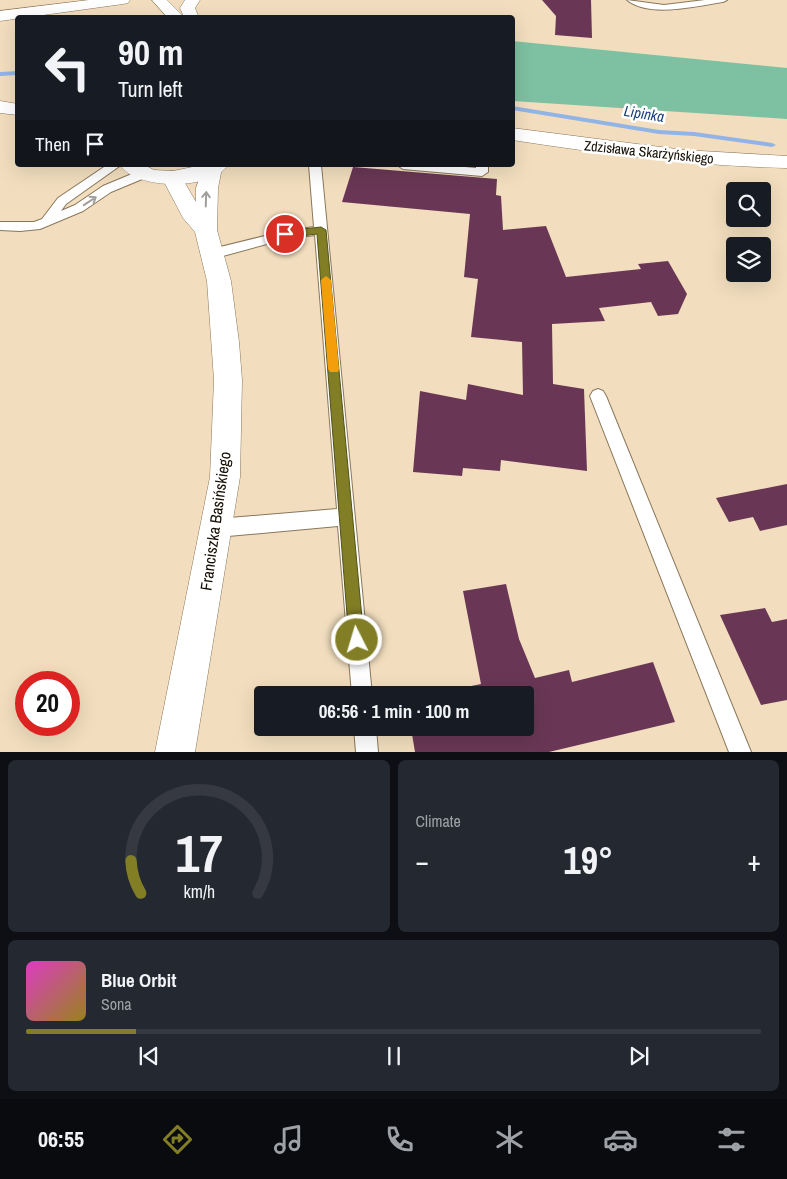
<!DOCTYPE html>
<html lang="en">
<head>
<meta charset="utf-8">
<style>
	body { margin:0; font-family:"Archivo Narrow",sans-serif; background:#242831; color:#f1f3f6; height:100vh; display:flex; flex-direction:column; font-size:19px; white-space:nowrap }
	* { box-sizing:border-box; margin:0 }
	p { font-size:16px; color:#9ea1a6 }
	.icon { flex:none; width:28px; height:28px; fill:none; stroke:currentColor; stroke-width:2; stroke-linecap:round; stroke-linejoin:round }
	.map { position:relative; height:752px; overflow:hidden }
	.details { display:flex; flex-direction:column; gap:8px; padding:8px; background:#0d0f14; flex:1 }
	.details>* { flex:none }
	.top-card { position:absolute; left:15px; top:15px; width:500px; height:152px; border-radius:5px; box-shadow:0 5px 20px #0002; background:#171b24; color:#f1f3f6; overflow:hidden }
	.tools { position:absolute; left:726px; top:182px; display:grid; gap:10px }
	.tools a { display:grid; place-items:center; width:45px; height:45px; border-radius:5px; background:#171b24; box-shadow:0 5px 20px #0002; font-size:25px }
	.speed { position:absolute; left:15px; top:671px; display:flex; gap:10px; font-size:25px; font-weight:700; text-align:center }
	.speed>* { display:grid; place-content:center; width:65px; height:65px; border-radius:50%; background:#171b24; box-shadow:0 5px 20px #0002; line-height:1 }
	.speed .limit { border:8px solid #d22; background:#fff; color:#111 }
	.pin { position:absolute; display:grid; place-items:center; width:42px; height:42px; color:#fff; margin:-21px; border:2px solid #fff; border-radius:50%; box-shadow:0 1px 5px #0007 }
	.me { position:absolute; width:55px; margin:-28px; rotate:355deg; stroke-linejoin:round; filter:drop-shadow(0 0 4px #0008) }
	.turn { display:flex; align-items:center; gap:18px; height:105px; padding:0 20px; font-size:22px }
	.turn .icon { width:65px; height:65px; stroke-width:2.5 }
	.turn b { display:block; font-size:35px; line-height:42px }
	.then { display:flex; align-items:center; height:48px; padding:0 20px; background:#0003; gap:10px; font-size:19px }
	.big { font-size:38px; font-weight:700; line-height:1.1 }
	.details .card { flex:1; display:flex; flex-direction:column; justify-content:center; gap:8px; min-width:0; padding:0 18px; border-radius:8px; background:#242831 }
	.details .dial { align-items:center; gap:0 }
	.dial svg { height:130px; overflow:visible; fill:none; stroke:#363941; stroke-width:7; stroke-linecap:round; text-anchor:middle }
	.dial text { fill:#f1f3f6; stroke:none }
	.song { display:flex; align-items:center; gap:15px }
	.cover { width:60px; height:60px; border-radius:8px; background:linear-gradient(135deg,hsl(310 70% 55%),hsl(50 70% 35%)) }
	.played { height:5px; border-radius:2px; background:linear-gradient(90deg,#827e25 15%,#363941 15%) }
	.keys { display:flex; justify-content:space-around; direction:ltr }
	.heat { display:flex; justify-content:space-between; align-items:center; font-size:28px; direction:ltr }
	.details .tiles { flex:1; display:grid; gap:8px; grid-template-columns:1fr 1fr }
	.card:last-child { grid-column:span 2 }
	.trip { position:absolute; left:254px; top:686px; width:280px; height:50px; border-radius:5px; background:#171b24; box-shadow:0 5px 20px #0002; font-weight:700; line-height:50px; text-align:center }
	.tab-bar { display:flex; height:80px; justify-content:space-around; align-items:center; background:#090b0e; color:#9ea1a6 }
	.tab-bar .icon { width:35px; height:35px }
	.tab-bar .on { color:#827e25 }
	.tab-bar b { font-size:22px; color:#f1f3f6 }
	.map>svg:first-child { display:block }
	.green { fill:#7ec0a2 }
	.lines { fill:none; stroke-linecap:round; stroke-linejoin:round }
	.stream { fill:#92b3e6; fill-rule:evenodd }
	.building { fill:#693755 }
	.service-casing { stroke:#89775a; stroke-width:2 }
	.minor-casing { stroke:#89775a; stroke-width:1 }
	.tertiary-casing { stroke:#89775a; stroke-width:1 }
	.service { fill:#fff; fill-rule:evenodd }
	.minor { fill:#fff; fill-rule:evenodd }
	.tertiary { fill:#fff; fill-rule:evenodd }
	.oneway { stroke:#a19f9b }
	.route { fill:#827e25; stroke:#545218 }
	.slow { fill:#f59e0b }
	.labels { text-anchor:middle; stroke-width:5; stroke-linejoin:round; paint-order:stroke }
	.far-street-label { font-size:14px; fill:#150f04; stroke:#fff }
	.far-water-label { font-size:15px; font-style:italic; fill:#19407d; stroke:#fff }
	.street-label { font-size:16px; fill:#150f04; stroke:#fff }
</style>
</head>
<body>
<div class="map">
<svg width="787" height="752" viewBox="0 0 787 752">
	<rect width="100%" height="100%" fill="#f2debe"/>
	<!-- green -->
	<path class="green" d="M512,41L787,68V119L513,101Z"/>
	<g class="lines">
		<!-- stream -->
		<path class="stream" d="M18,71V75L0,76V72Z
			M512,106L659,130L694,132L772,143L776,145L772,147L694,136L659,134L512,110Z"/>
	</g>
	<!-- building -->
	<path class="building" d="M542,0H591L592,38L555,35L556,16Z
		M353,167L497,179L496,195L501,196L503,230L546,226L566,277L641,269L638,264L668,261L687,294L678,314L658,316L651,302L599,308L605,321L552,324L553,384L584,389L587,471L501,460L500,471L463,468L462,476L413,472L420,391L466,400L468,384L523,395L522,342L471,337L478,279L464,277L470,214L342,202Z
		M787,484V525L760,531L753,517L729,522L716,498Z
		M506,584L519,639L535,678L569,670L572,682L653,662L675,722L549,752H415L411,728H525V695H427L481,684L463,591Z
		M765,608L772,622L787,619V700L761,705L720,615Z"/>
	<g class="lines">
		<defs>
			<path id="service" d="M627,0L664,5L705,0H727L723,2C697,6 649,18 627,0Z
				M107,165H121L66,204L61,211L75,205L103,186L139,171L143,170L149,174L147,177L111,192L83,211L40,229L20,231L0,230V222H34L42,219L58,198Z
				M309,165H321L372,695H352L338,526L217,537L211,534L208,528L211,522L217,519L337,509L315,235L285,239L212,259L207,257L206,254L207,251L212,249L285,231L314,227Z
				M397,165H443L476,168V165H488V172L482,176L403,169Z
				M598,389L603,391L606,396L751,752H729L590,396L593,391Z
				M354,728H376L378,752H356Z"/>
			<path id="minor" d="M89,0H130L128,3L123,4L0,21V11Z
				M152,0H167L184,17L180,8L185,0H200L195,8L199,18H168Z
				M204,165H220L222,168L218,188L217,230L231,281L239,342L242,380L240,477L195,752H155L210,477L214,380L207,281L195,232L183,218L162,178L165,173L172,171L179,173L196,202V188Z"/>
			<path id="tertiary" d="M0,101L18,104V115L0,113Z
				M512,128L684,150L787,156V168C695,166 604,154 512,140Z
				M120,165H144L154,170L173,171L202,165H228C212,190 137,191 120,165Z"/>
		</defs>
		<!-- service casing -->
		<use href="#service" class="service-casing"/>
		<!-- minor casing -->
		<use href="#minor" class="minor-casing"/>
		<!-- tertiary casing -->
		<use href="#tertiary" class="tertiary-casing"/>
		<!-- service -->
		<use href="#service" class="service"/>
		<!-- minor -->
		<use href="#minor" class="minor"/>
		<!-- tertiary -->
		<use href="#tertiary" class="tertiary"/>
	</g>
	<!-- one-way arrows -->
	<defs><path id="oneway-shaft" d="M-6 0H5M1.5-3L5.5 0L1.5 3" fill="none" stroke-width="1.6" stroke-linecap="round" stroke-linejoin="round" transform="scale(1.25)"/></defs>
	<g class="oneway">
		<use href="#oneway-shaft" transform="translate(206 199) rotate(-88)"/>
		<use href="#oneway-shaft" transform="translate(90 201) rotate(-33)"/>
	</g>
	<!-- route -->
	<path class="route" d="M321,227L326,230L364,640L362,645L357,647L352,645L349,640L317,234L285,238L281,234L285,231Z"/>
	<!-- slow -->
	<path class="slow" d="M326,276L331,280L339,369L338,372H330L328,369L321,280Z"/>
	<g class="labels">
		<!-- far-street labels -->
		<g class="far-street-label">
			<text transform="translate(649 152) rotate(6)" y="5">Zdzisława Skarżyńskiego</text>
		</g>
		<!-- far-water labels -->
		<g class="far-water-label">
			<text transform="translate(644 114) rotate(9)" y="5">Lipinka</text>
		</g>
		<!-- street labels -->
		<g class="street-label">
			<text transform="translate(215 521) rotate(-82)" y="6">Franciszka Basińskiego</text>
		</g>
	</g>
</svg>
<div class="tools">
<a><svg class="icon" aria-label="search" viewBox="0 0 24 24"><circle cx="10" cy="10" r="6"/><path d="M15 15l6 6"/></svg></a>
<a><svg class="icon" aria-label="layers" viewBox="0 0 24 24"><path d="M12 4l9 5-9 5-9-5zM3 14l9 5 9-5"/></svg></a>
</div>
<div class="speed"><div class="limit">20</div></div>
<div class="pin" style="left:285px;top:234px;background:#d93025"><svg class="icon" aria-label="arrive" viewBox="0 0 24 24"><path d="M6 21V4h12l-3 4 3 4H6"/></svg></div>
<svg class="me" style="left:357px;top:640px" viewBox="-20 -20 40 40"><circle r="17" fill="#827e25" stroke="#fff" stroke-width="3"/><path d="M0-11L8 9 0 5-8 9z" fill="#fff"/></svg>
<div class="trip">06:56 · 1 min · 100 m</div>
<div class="top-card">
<div class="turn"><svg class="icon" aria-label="left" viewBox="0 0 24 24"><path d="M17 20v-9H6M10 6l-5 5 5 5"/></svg><div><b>90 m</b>Turn left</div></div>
<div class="then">Then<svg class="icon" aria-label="arrive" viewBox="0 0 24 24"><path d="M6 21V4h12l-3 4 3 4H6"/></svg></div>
</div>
</div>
<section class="details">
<div class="tiles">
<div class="card dial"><svg viewBox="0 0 100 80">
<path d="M14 69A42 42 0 1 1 86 69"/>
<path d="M14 69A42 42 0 0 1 8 49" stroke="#827e25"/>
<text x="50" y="56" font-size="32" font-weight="700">17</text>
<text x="50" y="72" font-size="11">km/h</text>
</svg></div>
<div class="card"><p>Climate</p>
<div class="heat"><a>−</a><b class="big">19°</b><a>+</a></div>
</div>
<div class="card">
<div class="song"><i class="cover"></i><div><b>Blue Orbit</b><p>Sona</p></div></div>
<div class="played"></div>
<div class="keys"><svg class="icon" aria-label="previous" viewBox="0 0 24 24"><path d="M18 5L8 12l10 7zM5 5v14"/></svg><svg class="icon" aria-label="pause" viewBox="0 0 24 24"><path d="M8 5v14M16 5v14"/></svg><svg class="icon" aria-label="next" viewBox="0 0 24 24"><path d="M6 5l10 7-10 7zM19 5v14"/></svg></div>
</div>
</div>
</section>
<nav class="tab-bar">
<b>06:55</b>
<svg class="icon on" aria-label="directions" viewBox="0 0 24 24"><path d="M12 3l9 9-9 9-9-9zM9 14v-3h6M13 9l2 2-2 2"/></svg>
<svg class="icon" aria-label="music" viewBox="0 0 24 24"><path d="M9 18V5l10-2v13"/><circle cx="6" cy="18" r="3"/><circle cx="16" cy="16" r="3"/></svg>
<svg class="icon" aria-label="phone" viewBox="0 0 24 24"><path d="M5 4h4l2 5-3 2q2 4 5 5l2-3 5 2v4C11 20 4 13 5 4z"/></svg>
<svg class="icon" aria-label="climate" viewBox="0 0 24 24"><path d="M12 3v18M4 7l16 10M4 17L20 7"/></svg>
<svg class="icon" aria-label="car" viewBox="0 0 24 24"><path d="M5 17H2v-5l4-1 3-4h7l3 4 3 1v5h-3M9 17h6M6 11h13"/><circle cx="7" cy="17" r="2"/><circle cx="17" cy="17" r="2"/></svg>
<svg class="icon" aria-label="filters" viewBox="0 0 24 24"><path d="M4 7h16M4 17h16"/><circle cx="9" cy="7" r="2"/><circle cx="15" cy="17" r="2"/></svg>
</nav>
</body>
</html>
